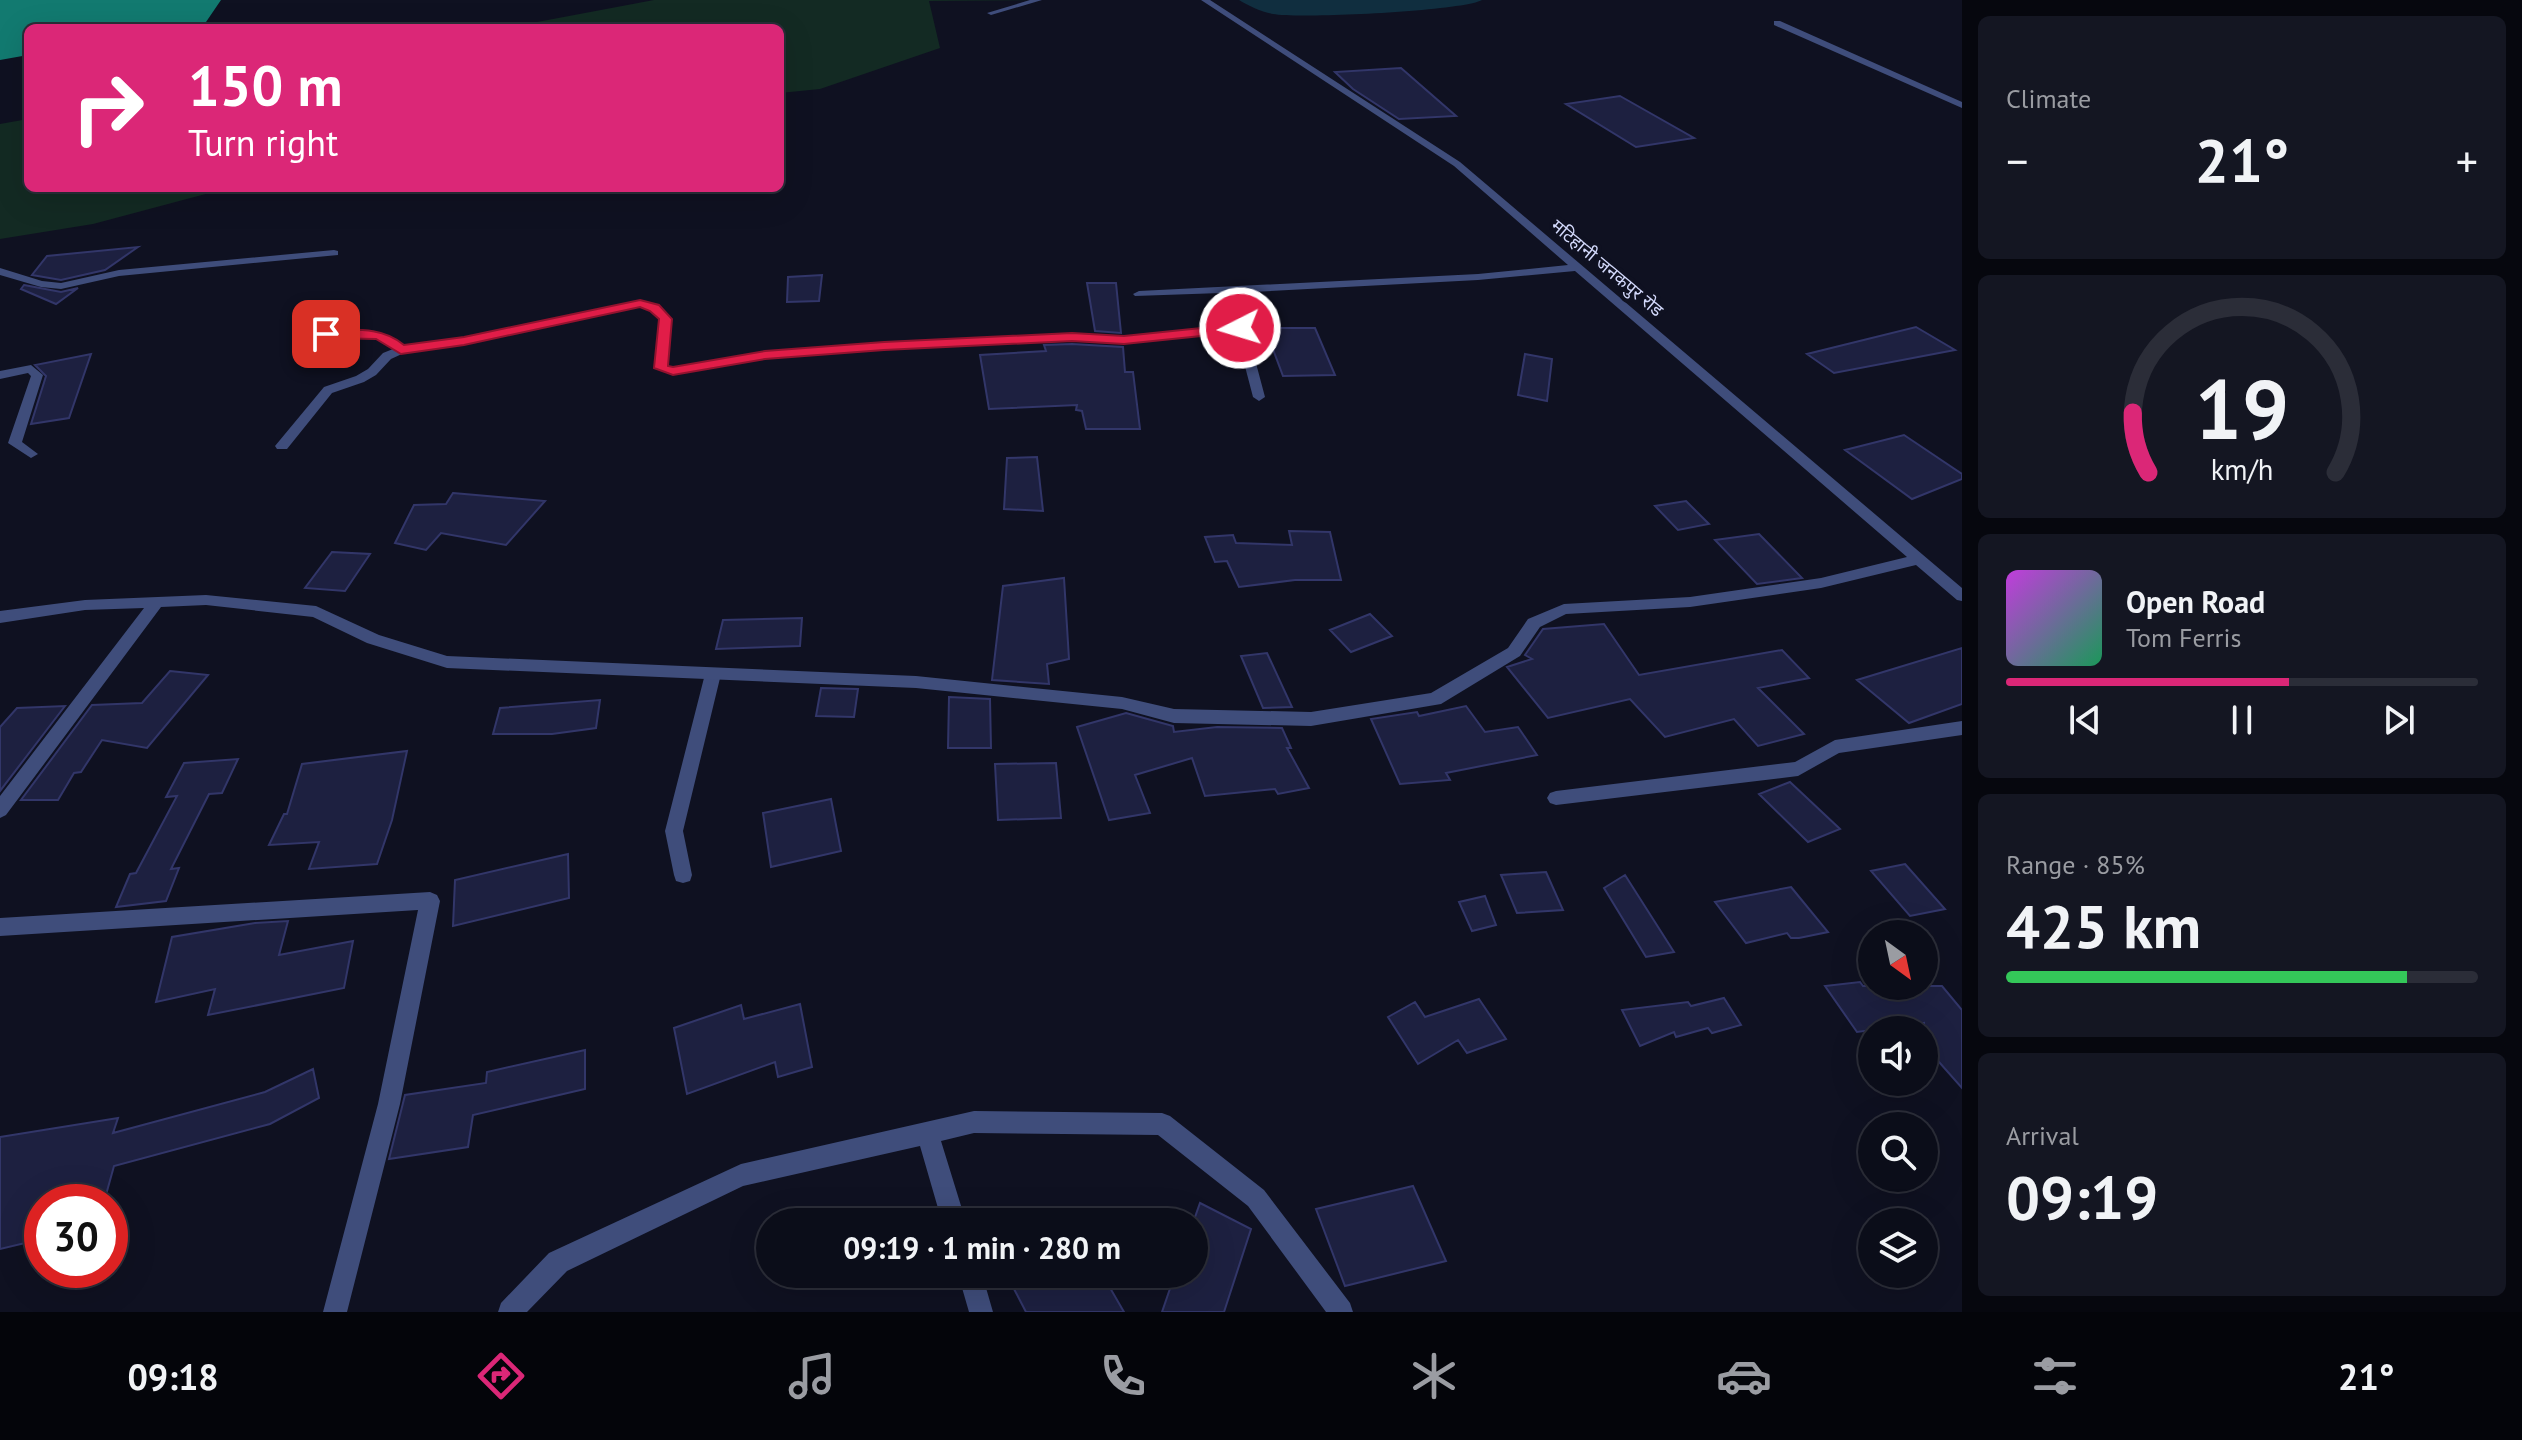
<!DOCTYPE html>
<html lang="en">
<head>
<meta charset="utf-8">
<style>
	body { margin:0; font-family:"PT Sans","Noto Sans Devanagari",sans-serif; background:#141622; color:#f1f3f6; height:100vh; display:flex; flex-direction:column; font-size:30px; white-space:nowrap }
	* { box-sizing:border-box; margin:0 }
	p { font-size:26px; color:#9a9ca2 }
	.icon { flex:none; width:44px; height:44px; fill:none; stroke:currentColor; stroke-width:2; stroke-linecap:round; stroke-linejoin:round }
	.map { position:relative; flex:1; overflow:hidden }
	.drawer { display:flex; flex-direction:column; gap:16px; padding:16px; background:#06070e; width:560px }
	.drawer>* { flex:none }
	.guide { position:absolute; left:24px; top:24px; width:760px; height:168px; border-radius:12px; box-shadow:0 8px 32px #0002,0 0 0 2px #2b2d38; background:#db2777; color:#fff; overflow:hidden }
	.needle { width:52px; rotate:147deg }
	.tools { position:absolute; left:1858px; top:920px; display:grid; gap:16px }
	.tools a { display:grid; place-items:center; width:80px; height:80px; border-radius:50%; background:#0b0d19; box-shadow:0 8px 32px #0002,0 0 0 2px #2b2d38; font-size:40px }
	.speed { position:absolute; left:24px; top:1184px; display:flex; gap:16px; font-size:40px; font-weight:700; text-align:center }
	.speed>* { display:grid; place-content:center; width:104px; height:104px; border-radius:50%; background:#0b0d19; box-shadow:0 8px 32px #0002,0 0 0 2px #2b2d38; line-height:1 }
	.speed .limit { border:12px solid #d22; background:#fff; color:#111 }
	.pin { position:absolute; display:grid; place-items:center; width:68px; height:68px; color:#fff; margin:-34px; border-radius:16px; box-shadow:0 4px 12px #0006 }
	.me { position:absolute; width:88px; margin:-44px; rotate:265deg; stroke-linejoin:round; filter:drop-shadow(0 0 6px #0008) }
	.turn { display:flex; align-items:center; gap:28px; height:168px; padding:0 32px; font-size:36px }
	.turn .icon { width:104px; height:104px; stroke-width:2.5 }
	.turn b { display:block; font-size:56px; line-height:68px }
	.big { font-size:60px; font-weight:700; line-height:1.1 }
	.drawer .tile { flex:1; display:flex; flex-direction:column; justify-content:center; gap:12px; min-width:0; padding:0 28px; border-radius:12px; background:#141622 }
	.drawer .dial { align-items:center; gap:0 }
	.dial svg { height:208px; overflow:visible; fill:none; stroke:#2b2d38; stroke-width:7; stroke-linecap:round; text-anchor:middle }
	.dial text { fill:#f1f3f6; stroke:none }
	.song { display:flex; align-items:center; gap:24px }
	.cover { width:96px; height:96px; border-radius:12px; background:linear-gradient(135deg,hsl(290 70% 55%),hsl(150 70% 35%)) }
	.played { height:8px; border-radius:4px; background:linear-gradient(90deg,#db2777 60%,#2b2d38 60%) }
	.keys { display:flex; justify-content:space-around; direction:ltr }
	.heat { display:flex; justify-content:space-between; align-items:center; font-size:44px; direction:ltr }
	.charge { height:12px; border-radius:6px; background:linear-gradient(90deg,#34c759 85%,#2b2d38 0) }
	.trip { position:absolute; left:756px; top:1208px; width:452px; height:80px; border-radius:40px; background:#0b0d19; box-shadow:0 8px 32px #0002,0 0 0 2px #2b2d38; font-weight:700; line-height:80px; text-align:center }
	.menu { display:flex; height:128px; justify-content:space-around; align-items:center; background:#04050a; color:#9a9ca2 }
	.menu .icon { width:56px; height:56px }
	.menu .on { color:#db2777 }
	.menu b { font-size:36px; color:#f1f3f6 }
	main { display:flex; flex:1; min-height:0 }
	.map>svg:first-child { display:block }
	.green { fill:#132a23 }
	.water { fill:#102e3f }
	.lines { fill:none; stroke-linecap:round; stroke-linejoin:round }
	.runway { fill:#127a70; fill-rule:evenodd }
	.building { fill:#1d2040; stroke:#323669; stroke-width:2 }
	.lane { fill:#3f4d7b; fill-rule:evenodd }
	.street { fill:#3f4d7b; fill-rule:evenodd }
	.route { fill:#e11d48; stroke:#92132f; stroke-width:2 }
	.labels { text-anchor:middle; stroke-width:8; stroke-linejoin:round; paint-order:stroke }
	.far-street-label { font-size:18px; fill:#d3d9fb; stroke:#0f1121 }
</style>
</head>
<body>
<main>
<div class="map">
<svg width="1962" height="1312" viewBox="0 0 1962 1312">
	<rect width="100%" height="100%" fill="#0f1121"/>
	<!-- green -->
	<path class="green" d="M654,0H1036L929,1L940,48L820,89L780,93V28H506Z
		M28,119V188H228L93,224L0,239V124Z"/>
	<!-- water -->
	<path class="water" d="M1239,0H1482C1463,11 1300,19 1273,14C1261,12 1249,6 1239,0Z"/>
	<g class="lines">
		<!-- runway -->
		<path class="runway" d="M0,0H221L206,22L181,28H28V55L0,60Z"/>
	</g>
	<!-- building -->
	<path class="building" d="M1401,68L1456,116L1399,119L1353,89L1335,72Z
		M1620,96L1694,138L1636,147L1566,104Z
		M138,247L105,270L61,280L32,275L47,256Z
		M822,275L819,301L787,302L788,277Z
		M1087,283H1116L1121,333L1095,331Z
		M24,285L61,292L78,288L56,304L21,289Z
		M1916,327L1955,350L1834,373L1807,354Z
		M1265,328H1315L1335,375L1283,376Z
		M1072,344L1123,347L1125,372H1133L1140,429H1086L1082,411L1076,410L1077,405L989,409L980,355L1046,351L1044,345Z
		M91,354L69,418L31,424L46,376L35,365Z
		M1525,354L1552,359L1547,401L1518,395Z
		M1904,435L1962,474V479L1912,499L1845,450Z
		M1037,457L1043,511L1004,509L1007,458Z
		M453,493L545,501L506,545L441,533L426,550L395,543L414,505L446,504Z
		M1686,501L1709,524L1678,530L1655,506Z
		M1289,531L1330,532L1341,580H1295L1239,587L1227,561L1215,562L1205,537L1233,535L1236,543L1292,545Z
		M1759,534L1802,578L1757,584L1715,540Z
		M332,552L370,554L345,591L305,588Z
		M1064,578L1069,659L1047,664L1049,684L992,680L1003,586Z
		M1370,614L1392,636L1351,652L1330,630Z
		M802,618L800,646L716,649L723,620Z
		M1604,624L1639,675L1782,650L1809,678L1758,688L1804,734L1758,746L1734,719L1665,737L1630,699L1548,718L1507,667L1532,659L1525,655L1543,629Z
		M1962,648V704L1909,723L1857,680Z
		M1267,653L1292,707L1263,708L1241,656Z
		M170,671L208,675L147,748L102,740L81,772L74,773L58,800H21L92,705L142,703Z
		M821,688L858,689L854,717L816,716Z
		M949,697L990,699L991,748H948Z
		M600,700L596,728L552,734H493L500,708Z
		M65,706L0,791V727L17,708Z
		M1466,706L1485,732L1518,727L1537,755L1446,773L1450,780L1400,784L1371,719L1417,712L1419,716Z
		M1126,713L1173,726L1174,732L1217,727L1282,728L1291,748H1287L1309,788L1278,794L1275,789L1205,796L1192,758L1135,775L1150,813L1109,820L1077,727Z
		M407,751L392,820L377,864L309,869L319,842L269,845L284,814H287L302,764Z
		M238,759L222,793L209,794L171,869L179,868L166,901L116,907L130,874L136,873L177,796L166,797L184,763Z
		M1056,763L1061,818L998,820L995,764Z
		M1790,782L1840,829L1808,842L1759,794Z
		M831,799L841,851L771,867L763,813Z
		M568,854L569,898L453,926L455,880Z
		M1905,864L1945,909L1910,916L1871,871Z
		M1546,872L1563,910L1517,913L1501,875Z
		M1625,875L1674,952L1646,957L1604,888Z
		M1791,887L1828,932L1799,938H1791L1787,933L1746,943L1715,902Z
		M1485,896L1496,925L1472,931L1459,902Z
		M288,921L279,955L353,941L344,988L208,1015L215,989L156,1002L172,937L255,923Z
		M1860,982L1863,986H1942L1962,1010V1088L1924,1045V1023L1857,1032L1825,986Z
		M1724,998L1741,1025L1712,1033L1708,1028L1676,1037L1674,1032L1640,1046L1622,1010L1688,1002L1691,1006Z
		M1479,999L1506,1039L1467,1053L1458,1040L1418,1064L1388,1017L1415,1002L1425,1017Z
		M800,1004L812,1067L778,1077L775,1062L687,1094L674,1028L741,1005L744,1019Z
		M585,1050V1089L473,1115L468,1147L389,1159L405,1095L486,1083L487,1072Z
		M313,1069L319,1098L270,1124L114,1166L104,1202H42V1239L0,1249V1137L118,1118L113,1133L265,1092Z
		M1413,1186L1446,1261L1345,1286L1316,1209Z
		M1200,1203L1251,1229L1224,1312H1162L1175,1274H1194V1220Z
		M1034,1274H1102L1124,1312H1026L1013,1287Z"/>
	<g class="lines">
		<!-- lane -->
		<path class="lane" d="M1030,0H1042L991,15L987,13Z
			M1774,21H1780L1962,102V108L1774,25Z
			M713,668L719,670L721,674L683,831L692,875L690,881L683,883L676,881L674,875L665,831L705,674L707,670Z"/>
		<!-- street -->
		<path class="street" d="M1201,0H1210L1460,162L1962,588V601L1957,600L1916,565L1821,588L1690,607L1566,614L1540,627L1520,656L1441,704L1311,726L1174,723L1122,709L916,688L447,668L367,643L313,617L206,605L161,607L6,815L0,818V796L144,608L85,610L0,623V611L85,600L206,595L316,606L379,635L447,656L916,676L1122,697L1174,709L1311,712L1431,693L1508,648L1528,619L1564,604L1690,597L1821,578L1907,557L1575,271L1478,280L1232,293L1241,307L1265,397L1259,401L1253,397L1236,332L1124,344L1072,341L884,350L765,359L673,375L655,368L660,320L650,310L639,307L464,345L404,353L391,359L376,375L364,382L332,393L287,449H277L275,446L324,387L356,376L368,369L383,353L393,349L384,340L377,339L322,336L320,334L326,330C354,331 382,326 404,346L464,337L640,300L658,306L672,319L667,366L673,367L765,351L884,342L1072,333L1124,336L1234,325L1229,307L1221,293L1135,296L1133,294L1139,291L1478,274L1568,265L1454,166Z
			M334,250L338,251V255L119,276L61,289L41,287L0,275V268L42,281L61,283L119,270Z
			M31,365L43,375L22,442L38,454L31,458L8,443L31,376L28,373L0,379V371Z
			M1962,721V735L1839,753L1798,776L1556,805L1550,803L1547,798L1550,793L1556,791L1795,762L1835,740Z
			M430,892L437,895L440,901L400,1104L347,1312H323L378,1104L418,910L0,936V918Z
			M974,1111L1162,1113L1170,1116L1264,1190L1350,1303L1353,1312H1326L1248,1206L1158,1135L974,1133L941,1141L966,1222H942L920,1146L743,1186L567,1271L527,1312H498L501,1303L549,1253L741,1164Z
			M958,1274H982L993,1312H969Z"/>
	</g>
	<!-- route -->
	<path class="route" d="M640,300L659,305L672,319L668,366L673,367L765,351L884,342L1072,333L1124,336L1240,324L1247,328L1240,332L1124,344L1072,341L884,350L765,359L673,375L654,368L659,319L650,311L640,307L464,345L401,354L376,339L326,338L320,334L326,330C354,330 382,326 404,345L464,337Z"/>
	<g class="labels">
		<!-- far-street labels -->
		<g class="far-street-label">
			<text transform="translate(1607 268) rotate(40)" y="6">मटिहानी जनकपुर रोड</text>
		</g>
	</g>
</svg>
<div class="tools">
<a><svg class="needle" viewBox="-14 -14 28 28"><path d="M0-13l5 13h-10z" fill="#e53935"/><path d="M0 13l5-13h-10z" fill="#9a9ca2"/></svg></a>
<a><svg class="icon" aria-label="sound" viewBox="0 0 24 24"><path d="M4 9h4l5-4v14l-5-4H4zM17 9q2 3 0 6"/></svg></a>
<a><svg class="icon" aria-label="search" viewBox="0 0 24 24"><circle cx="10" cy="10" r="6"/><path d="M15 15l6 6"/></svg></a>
<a><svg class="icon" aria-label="layers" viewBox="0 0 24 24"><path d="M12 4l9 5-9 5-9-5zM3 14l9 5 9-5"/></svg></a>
</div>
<div class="speed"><div class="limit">30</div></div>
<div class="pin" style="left:326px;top:334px;background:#d93025"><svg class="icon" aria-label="arrive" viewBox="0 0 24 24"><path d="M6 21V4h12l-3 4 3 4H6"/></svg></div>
<svg class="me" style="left:1240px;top:328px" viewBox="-20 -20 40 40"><circle r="17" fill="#e11d48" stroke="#fff" stroke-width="3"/><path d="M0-11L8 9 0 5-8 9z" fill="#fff"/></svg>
<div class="trip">09:19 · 1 min · 280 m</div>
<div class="guide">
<div class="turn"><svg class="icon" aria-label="right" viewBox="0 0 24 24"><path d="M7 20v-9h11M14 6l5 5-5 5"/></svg><div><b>150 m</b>Turn right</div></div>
</div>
</div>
<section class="drawer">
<div class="tile"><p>Climate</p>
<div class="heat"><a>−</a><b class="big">21°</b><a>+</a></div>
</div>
<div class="tile dial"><svg viewBox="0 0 100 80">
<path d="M14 69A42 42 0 1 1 86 69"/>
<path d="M14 69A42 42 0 0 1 8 46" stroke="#db2777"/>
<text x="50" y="56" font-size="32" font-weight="700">19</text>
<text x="50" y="72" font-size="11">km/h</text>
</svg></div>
<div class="tile">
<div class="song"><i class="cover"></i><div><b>Open Road</b><p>Tom Ferris</p></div></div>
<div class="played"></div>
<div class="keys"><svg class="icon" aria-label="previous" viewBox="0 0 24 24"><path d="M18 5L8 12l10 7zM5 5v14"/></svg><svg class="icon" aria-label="pause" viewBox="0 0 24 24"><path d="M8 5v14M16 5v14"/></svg><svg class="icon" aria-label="next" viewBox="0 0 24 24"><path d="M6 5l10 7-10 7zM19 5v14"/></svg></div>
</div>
<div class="tile"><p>Range · 85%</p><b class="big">425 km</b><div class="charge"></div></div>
<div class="tile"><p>Arrival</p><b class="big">09:19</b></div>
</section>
</main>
<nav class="menu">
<b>09:18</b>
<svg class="icon on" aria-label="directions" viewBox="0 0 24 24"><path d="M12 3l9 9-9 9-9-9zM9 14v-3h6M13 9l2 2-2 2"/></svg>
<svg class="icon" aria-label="music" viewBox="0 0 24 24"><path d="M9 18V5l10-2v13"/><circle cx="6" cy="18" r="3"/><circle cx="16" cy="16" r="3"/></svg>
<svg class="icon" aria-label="phone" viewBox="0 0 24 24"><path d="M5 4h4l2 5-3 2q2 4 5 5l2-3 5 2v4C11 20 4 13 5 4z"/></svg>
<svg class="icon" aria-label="climate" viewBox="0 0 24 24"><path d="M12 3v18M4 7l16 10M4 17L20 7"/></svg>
<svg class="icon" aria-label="car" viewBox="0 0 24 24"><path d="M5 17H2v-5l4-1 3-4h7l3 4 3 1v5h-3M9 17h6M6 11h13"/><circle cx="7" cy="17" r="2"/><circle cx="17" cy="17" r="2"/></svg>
<svg class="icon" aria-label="filters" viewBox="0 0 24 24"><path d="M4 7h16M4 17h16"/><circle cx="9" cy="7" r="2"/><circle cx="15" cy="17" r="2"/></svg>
<b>21°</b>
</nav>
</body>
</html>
